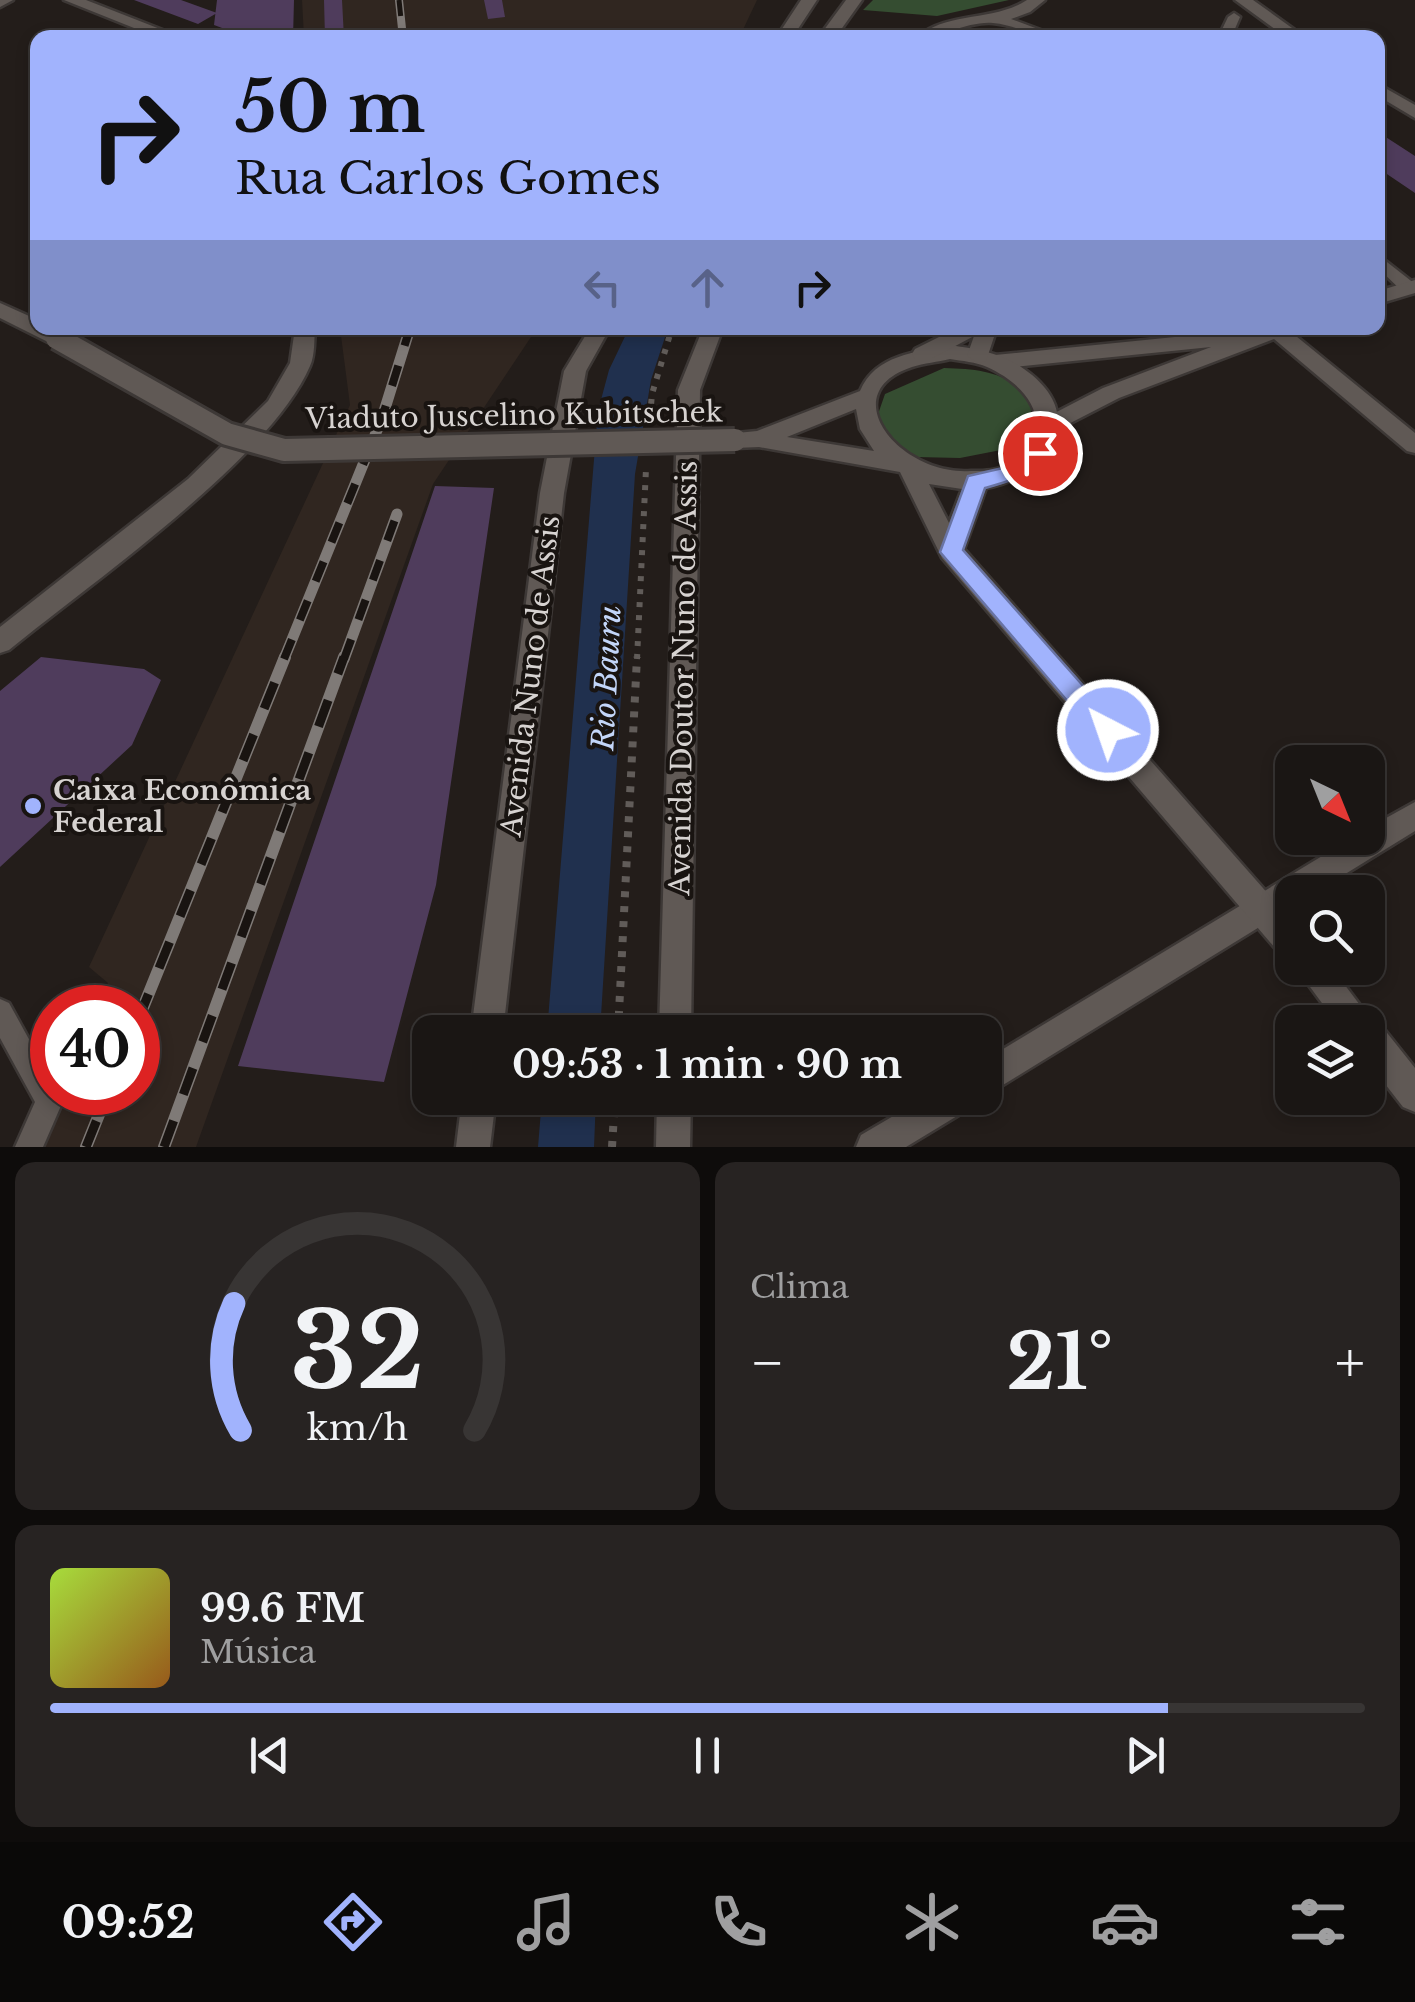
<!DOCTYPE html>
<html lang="pt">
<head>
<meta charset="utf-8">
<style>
	body { margin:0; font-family:"Libre Baskerville",serif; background:#272322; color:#f1f3f6; height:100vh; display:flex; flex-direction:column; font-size:38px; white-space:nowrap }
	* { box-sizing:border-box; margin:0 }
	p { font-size:32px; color:#9f9fa0 }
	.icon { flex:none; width:55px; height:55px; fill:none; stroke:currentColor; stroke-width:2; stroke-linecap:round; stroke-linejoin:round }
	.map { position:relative; height:1147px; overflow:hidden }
	.drawer { display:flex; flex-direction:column; gap:15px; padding:15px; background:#0e0c0b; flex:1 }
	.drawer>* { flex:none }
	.top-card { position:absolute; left:30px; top:30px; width:1355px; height:305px; border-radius:20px; box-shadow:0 5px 15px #0003,0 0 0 2px #383534; background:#a1b3fd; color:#111; overflow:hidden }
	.needle { width:65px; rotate:137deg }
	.fabs { position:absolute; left:1275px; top:745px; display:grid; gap:20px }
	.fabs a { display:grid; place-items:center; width:110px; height:110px; border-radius:20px; background:#1a1614; box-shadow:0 5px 15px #0003,0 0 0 2px #383534; font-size:50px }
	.speed { position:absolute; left:30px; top:985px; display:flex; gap:20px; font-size:50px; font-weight:700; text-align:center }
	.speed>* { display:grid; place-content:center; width:130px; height:130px; border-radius:50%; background:#1a1614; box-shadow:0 5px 15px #0003,0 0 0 2px #383534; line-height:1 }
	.speed .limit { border:15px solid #d22; background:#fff; color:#111 }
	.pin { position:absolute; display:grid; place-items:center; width:85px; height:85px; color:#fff; margin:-42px; border:5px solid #fff; border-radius:50%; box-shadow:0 2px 10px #0007 }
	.me { position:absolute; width:110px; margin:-55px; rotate:319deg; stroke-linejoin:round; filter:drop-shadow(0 0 8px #0008) }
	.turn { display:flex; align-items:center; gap:35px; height:210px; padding:0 40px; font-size:45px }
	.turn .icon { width:130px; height:130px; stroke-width:2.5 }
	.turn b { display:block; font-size:70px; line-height:85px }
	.lanes { display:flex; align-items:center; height:95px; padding:0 40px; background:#0003; justify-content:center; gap:50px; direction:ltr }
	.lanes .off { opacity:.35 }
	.big { font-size:75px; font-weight:700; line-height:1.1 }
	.drawer .card { flex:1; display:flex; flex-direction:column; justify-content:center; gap:15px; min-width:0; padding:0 35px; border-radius:20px; background:#272322 }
	.drawer .dial { align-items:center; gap:0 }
	.dial svg { height:260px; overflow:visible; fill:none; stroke:#383534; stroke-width:7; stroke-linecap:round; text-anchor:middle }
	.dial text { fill:#f1f3f6; stroke:none }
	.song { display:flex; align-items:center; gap:30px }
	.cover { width:120px; height:120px; border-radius:15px; background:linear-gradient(135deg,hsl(80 70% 55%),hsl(30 70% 35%)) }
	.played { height:10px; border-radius:5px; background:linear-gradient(90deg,#a1b3fd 85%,#383534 85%) }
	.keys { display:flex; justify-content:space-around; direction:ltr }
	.heat { display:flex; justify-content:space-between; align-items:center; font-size:55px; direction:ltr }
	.drawer .tiles { flex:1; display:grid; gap:15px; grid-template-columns:1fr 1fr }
	.card:last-child { grid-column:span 2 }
	.trip { position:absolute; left:412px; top:1015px; width:590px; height:100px; border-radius:20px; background:#1a1614; box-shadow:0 5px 15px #0003,0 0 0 2px #383534; font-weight:700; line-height:100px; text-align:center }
	.dock { display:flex; height:160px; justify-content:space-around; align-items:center; background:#0a0908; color:#9f9fa0 }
	.dock .icon { width:70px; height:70px }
	.dock .active { color:#a1b3fd }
	.dock b { font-size:45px; color:#f1f3f6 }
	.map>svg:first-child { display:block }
	.built { fill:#302620 }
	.green { fill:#354d31 }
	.water { fill:#20304e }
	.building { fill:#4f3c5c }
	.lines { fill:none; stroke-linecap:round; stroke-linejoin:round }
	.service-casing { stroke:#3d3836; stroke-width:5 }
	.minor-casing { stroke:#3d3836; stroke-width:5 }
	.tertiary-casing { stroke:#3d3836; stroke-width:5 }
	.secondary-casing { stroke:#3d3836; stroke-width:5 }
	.path-far1 { stroke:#615c59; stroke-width:6; stroke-dasharray:5 8; stroke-linecap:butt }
	.path { stroke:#615c59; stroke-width:8; stroke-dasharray:6 9; stroke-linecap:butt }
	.service { fill:#605955; fill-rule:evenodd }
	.minor { fill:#605955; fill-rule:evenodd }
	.tertiary { fill:#605955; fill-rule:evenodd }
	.secondary { fill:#605955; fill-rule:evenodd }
	.rail-far2-casing { stroke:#7f7a77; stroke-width:8 }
	.rail-far1-casing { stroke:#7f7a77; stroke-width:11 }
	.rail-casing { stroke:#7f7a77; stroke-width:12 }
	.rail-far2 { stroke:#191411; stroke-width:5; stroke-dasharray:16; stroke-linecap:butt }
	.rail-far1 { stroke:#191411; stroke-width:8; stroke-dasharray:21; stroke-linecap:butt }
	.rail { stroke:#191411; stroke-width:9; stroke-dasharray:28; stroke-linecap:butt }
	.tertiary-bridge-casing { stroke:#3d3836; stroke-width:28; stroke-linecap:butt }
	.tertiary-bridge { stroke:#605955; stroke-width:22 }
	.route { fill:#a1b3fd; stroke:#6974a4; stroke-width:2.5 }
	.poi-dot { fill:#a1b3fd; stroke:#191411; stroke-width:4 }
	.labels { text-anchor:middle; stroke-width:8; stroke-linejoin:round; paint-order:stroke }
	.street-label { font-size:28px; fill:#d7d3d1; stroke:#191411 }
	.poi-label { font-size:28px; font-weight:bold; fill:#d7d3d1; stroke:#191411; text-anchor:start }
	.water-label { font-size:30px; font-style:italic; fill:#c3d6f9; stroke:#191411 }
</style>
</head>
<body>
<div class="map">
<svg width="1415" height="1147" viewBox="0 0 1415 1147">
	<rect width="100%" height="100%" fill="#231d1a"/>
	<!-- built -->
	<path class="built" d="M302,0H757L739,38L304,37Z
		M340,328H537L433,484L196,1147H35L59,1093L138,1092V1008L97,1007L108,983L89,967L350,405Z"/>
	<!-- green -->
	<path class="green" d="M873,0H1009L937,16L863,10Z
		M944,368C981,369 1005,372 1033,398L1029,429L1006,449L960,458L916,457L887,440L877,417L885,394Z"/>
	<!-- water -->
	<path class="water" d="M629,328H668L651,380L635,474L600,1032H547L598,411L609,370Z
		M542,1098H596L594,1147H538Z"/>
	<!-- building -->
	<path class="building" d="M134,0H181L217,13L198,24Z
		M217,0H294L293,38H249L214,25Z
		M324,0H342L344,38H325Z
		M484,0H502L505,17L488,19Z
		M1378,132L1415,156V193L1378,168Z
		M435,486L494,488L436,885L384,1082L238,1066Z
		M41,657L144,669L161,680L132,745L0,867V691Z"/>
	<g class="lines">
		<defs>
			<path id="service" d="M1234,13L1240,17L1231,38H1218L1228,17Z
				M1378,255L1415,284V292H1403L1378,268Z
				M0,999L9,1003L52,1081V1092H59L63,1101L43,1147H15L35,1102L0,1038Z"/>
			<path id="minor" d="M0,0H13L0,7Z
				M64,0H86L183,38H159Z
				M1235,0H1253L1306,38H1287Z
				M1378,84L1415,105V118L1378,96Z
				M1415,280V293L1378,304V291Z
				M295,328H315C314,340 315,355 310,366C270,459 91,583 9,650L0,653V627L188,479L268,401L290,363Z
				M1264,328H1293L1291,332L1415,433V453L1407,451L1274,339L1119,398L1049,434L1038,426L1041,420L1103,388L1211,347L995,369L984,362L995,355Z
				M1415,802V831L1316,892H1292V907L985,1096V1060L1352,838H1368V828Z
				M924,1098H972L967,1110L906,1147H856L861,1135Z"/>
			<path id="tertiary" d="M0,303L38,320V328H53L68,338L64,343H50L0,318Z
				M950,345C976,349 1002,353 1024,369C1090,415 1051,476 986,488L964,549L1292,921V959L1281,955L942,558L900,472L759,447L735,448L724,440L727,434L757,431L860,391C875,355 916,352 950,345ZM950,359C962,361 976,362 987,367C1032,387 1060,431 1008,464C998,471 984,471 971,471C900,476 832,393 912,367C924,363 938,362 950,359ZM856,409L860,429L874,451L787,437ZM929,484L962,489L949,523Z
				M1296,968H1332L1372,1021L1380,1024L1415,1068V1112L1403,1107L1368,1062V1022H1336Z"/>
			<path id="secondary" d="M801,0H817L792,38H776Z
				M846,0H862L835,38H818Z
				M1027,0H1045L1030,12L1011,19L1062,38C1033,38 1017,25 993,23C967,21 942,38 916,38C947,11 993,22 1027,0Z
				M590,328H610L586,371L564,493L503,1032H471L540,493L564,371Z
				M703,328H723L700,390L691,1032H659L678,390Z
				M957,328H997L986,361L978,363L967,356L974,336L931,359H915L912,354L915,349Z
				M462,1098H496L490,1147H456Z
				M657,1098H691L690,1147H656Z"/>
		</defs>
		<!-- service casing -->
		<use href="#service" class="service-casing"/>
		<!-- minor casing -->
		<use href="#minor" class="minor-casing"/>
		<!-- tertiary casing -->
		<use href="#tertiary" class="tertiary-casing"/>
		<!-- secondary casing -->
		<use href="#secondary" class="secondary-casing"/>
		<!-- path-far1 -->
		<path class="path-far1" d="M650,417L652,394L672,328
			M637,659L646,469"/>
		<!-- path -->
		<path class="path" d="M618,1032L637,657
			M612,1147L615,1098"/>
		<!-- service -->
		<use href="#service" class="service"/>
		<!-- minor -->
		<use href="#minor" class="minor"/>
		<!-- tertiary -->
		<use href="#tertiary" class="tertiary"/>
		<!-- secondary -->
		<use href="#secondary" class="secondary"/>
		<defs>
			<path id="rail-far2" d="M399,0L403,38"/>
			<path id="rail-far1" d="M284,659L382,418L410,328
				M344,659L397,514"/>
			<path id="rail" d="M138,1020L285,657
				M86,1147L108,1092
				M164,1147L344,657"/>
		</defs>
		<!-- rail-far2 casing -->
		<use href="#rail-far2" class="rail-far2-casing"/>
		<!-- rail-far1 casing -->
		<use href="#rail-far1" class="rail-far1-casing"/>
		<!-- rail casing -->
		<use href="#rail" class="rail-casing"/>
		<!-- rail-far2 -->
		<use href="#rail-far2" class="rail-far2"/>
		<!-- rail-far1 -->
		<use href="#rail-far1" class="rail-far1"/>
		<!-- rail -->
		<use href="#rail" class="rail"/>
		<defs>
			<path id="tertiary-bridge" d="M57,338L227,434L284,450L735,440"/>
		</defs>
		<!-- tertiary-bridge casing -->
		<use href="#tertiary-bridge" class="tertiary-bridge-casing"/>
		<!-- tertiary-bridge -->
		<use href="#tertiary-bridge" class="tertiary-bridge"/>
	</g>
	<!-- route -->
	<path class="route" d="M1040,445L1048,447L1051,453C1034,475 1010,481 985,488L963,550L1116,723L1120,730L1116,738L1108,741L1099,738L940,552L968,476L1007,467Z"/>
	<!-- markers -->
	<circle class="poi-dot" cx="33" cy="806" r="10"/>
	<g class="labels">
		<!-- street labels -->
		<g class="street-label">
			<text transform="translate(514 415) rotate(-1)" y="10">Viaduto Juscelino Kubitschek</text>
			<text transform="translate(530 676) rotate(-83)" y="10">Avenida Nuno de Assis</text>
			<text transform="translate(683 678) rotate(-89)" y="10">Avenida Doutor Nuno de Assis</text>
		</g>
		<!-- poi labels -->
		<g class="poi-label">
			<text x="53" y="800">Caixa Econômica<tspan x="53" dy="32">Federal</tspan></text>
		</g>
		<!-- water labels -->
		<g class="water-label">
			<text transform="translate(607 678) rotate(-87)" y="10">Rio Bauru</text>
		</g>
	</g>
</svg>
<div class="fabs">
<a><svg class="needle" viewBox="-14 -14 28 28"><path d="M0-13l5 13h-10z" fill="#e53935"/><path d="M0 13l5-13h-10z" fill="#9f9fa0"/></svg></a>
<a><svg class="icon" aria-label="search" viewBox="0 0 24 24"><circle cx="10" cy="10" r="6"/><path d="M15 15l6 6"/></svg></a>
<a><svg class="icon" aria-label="layers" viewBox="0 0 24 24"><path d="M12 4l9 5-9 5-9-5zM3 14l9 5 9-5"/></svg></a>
</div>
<div class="speed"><div class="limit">40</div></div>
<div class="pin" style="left:1040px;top:453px;background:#d93025"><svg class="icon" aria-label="arrive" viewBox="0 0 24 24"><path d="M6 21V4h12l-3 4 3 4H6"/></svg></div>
<svg class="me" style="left:1108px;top:730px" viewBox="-20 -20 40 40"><circle r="17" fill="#a1b3fd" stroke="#fff" stroke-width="3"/><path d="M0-11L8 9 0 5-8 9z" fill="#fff"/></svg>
<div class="trip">09:53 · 1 min · 90 m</div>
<div class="top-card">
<div class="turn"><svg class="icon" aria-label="right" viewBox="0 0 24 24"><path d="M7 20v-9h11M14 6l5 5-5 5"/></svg><div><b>50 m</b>Rua Carlos Gomes</div></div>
<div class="lanes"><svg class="icon off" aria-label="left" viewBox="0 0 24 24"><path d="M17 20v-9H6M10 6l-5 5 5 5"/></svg><svg class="icon off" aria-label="ahead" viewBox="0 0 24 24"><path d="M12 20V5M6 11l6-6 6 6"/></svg><svg class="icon" aria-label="right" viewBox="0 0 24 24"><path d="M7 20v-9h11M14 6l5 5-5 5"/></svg></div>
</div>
</div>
<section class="drawer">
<div class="tiles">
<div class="card dial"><svg viewBox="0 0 100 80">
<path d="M14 69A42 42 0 1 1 86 69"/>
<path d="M14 69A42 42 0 0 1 12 30" stroke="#a1b3fd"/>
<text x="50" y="56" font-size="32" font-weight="700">32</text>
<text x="50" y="72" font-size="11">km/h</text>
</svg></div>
<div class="card"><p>Clima</p>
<div class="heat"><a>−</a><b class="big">21°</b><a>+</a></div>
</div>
<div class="card">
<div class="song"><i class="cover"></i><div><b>99.6 FM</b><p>Música</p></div></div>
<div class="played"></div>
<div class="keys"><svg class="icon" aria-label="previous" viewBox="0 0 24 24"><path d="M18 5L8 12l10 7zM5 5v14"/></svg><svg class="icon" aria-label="pause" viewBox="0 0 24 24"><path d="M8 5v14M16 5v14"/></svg><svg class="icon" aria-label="next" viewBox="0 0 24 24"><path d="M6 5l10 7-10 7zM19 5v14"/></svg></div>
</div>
</div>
</section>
<nav class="dock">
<b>09:52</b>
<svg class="icon active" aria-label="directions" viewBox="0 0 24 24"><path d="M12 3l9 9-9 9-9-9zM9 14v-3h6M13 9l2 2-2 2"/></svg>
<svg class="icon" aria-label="music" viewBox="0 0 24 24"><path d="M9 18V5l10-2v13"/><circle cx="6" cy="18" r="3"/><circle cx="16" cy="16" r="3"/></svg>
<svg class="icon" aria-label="phone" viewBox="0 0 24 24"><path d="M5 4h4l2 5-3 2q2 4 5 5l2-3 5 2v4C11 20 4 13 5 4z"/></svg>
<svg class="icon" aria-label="climate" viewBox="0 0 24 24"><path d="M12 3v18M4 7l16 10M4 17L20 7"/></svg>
<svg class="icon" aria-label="car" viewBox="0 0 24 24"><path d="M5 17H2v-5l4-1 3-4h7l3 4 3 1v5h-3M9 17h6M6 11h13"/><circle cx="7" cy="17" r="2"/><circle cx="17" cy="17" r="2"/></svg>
<svg class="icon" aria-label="filters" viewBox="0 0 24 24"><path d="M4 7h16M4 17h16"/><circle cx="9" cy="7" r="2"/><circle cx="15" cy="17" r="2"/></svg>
</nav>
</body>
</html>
